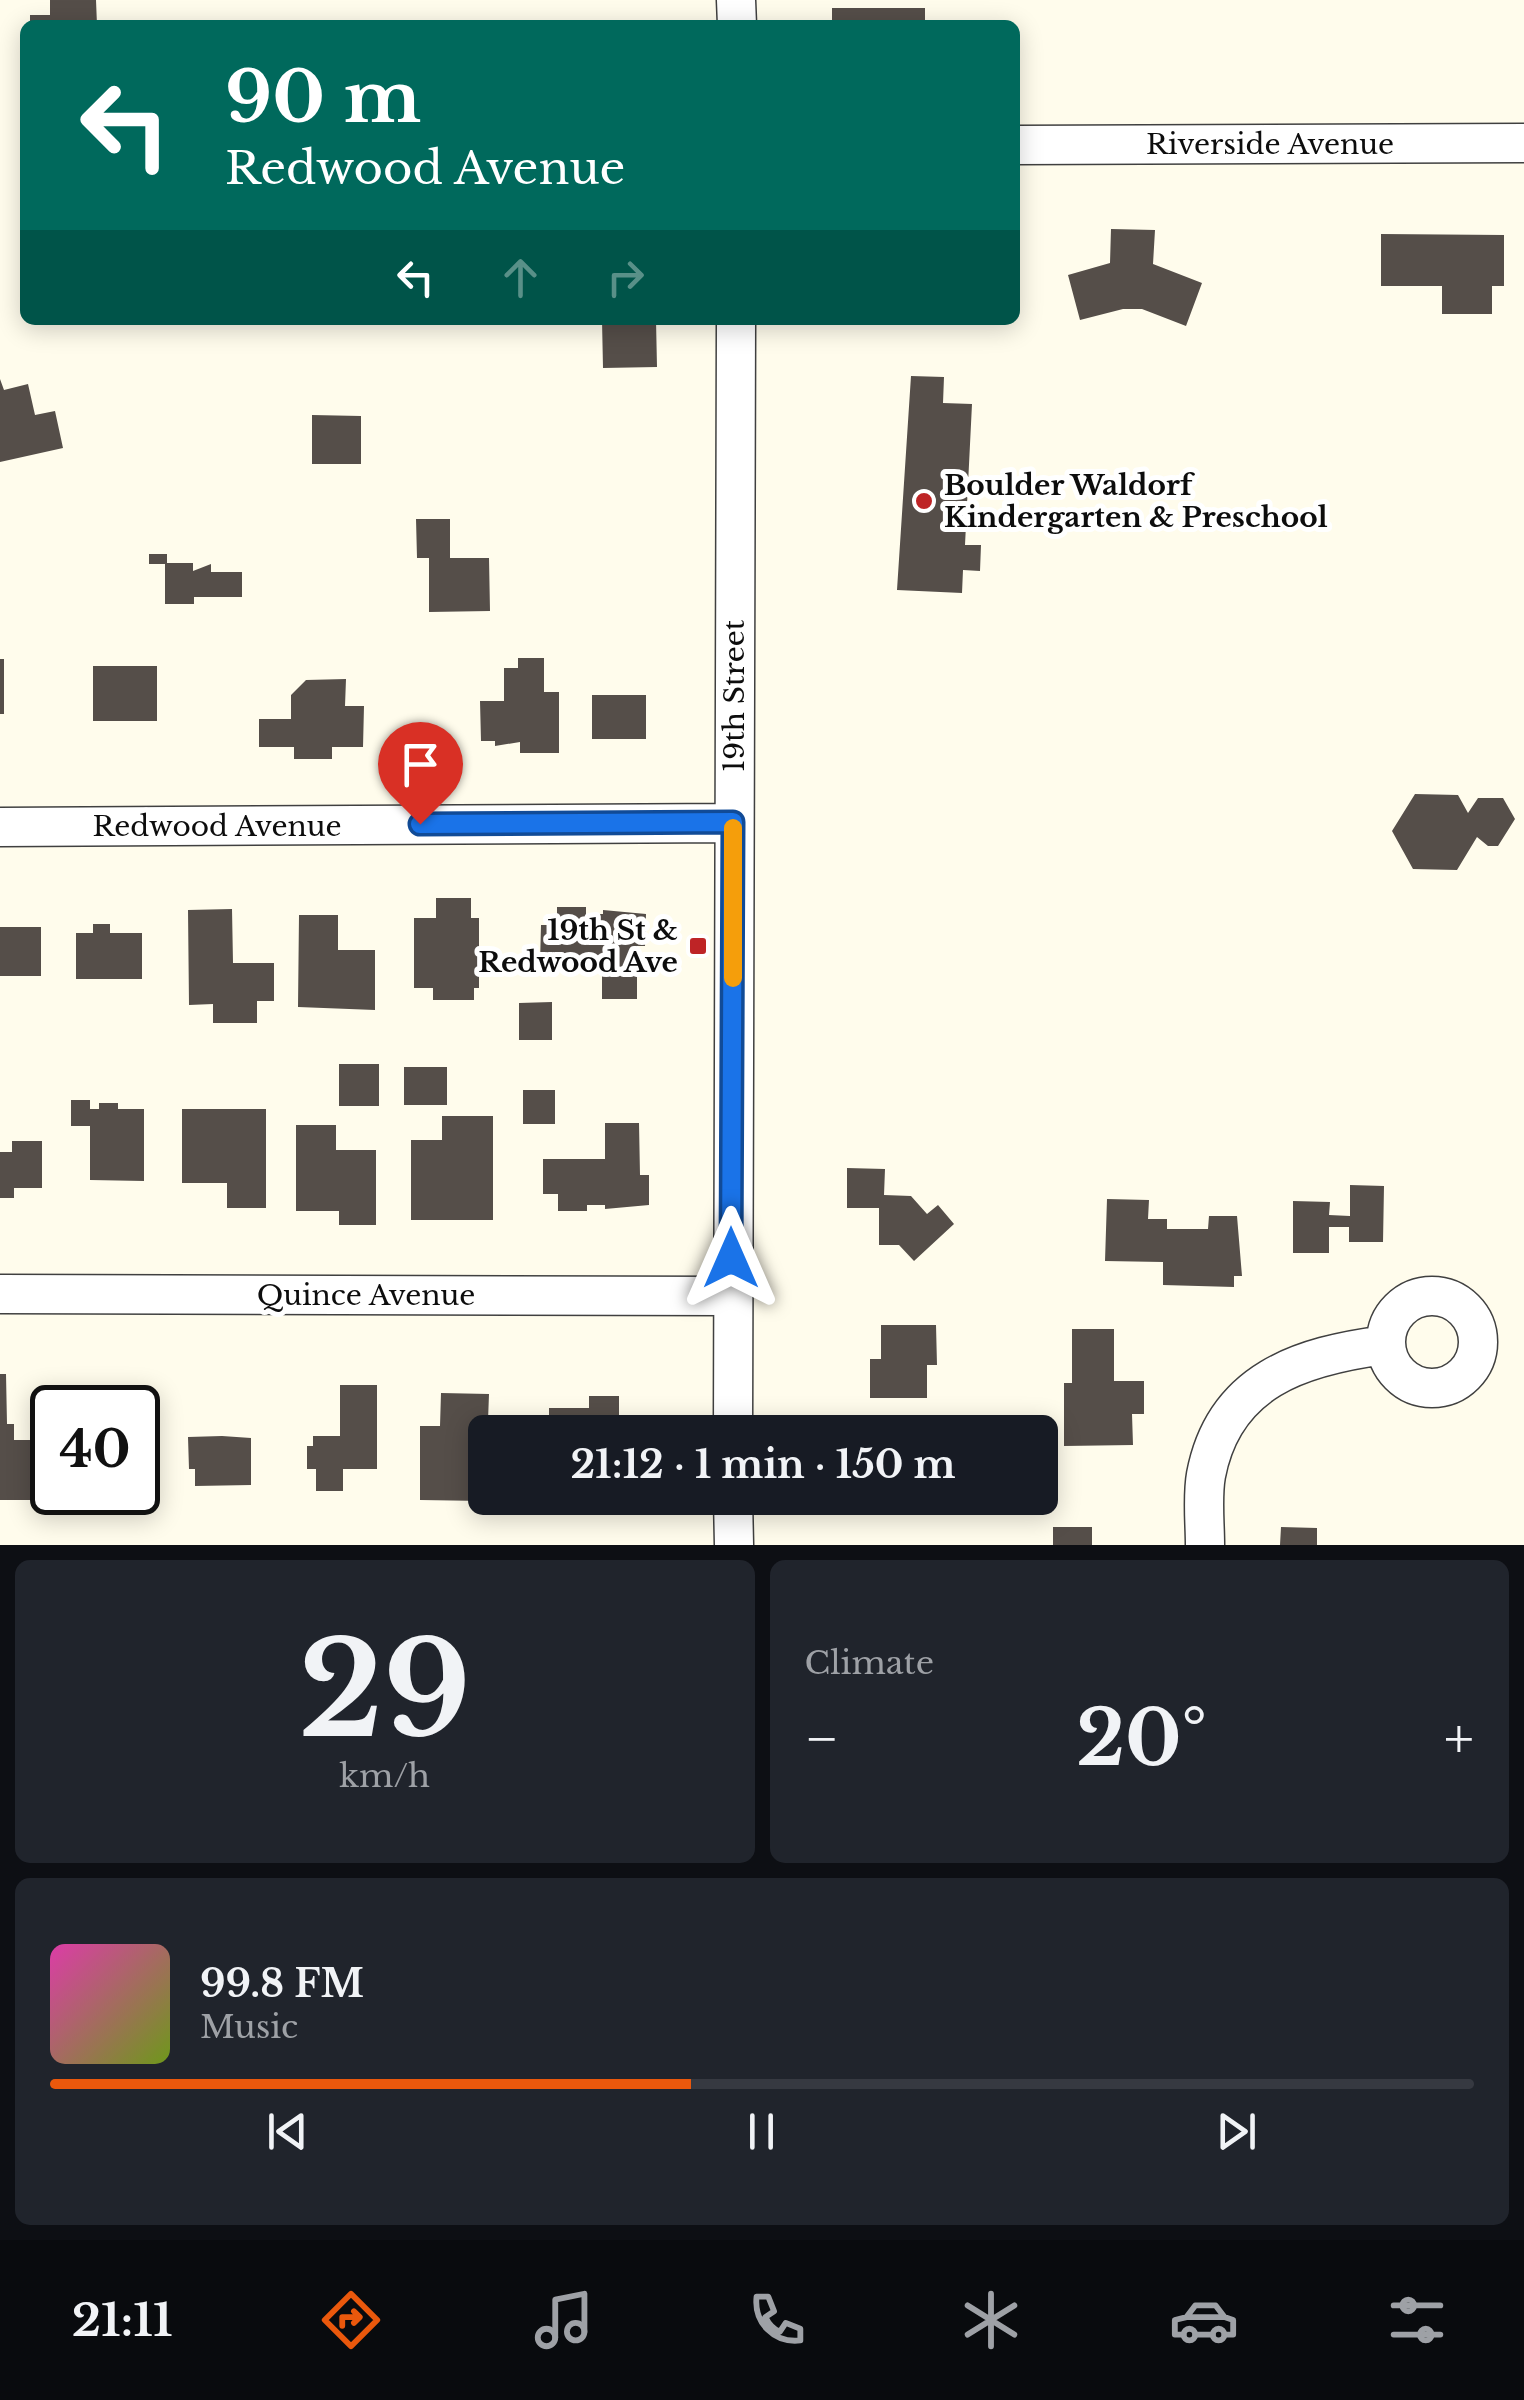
<!DOCTYPE html>
<html lang="en">
<head>
<meta charset="utf-8">
<style>
	body { margin:0; font-family:"Libre Baskerville",serif; background:#20242c; color:#f1f3f6; height:100vh; display:flex; flex-direction:column; font-size:38px; white-space:nowrap }
	* { box-sizing:border-box; margin:0 }
	p { font-size:32px; color:#9ea1a6 }
	.icon { flex:none; width:55px; height:55px; fill:none; stroke:currentColor; stroke-width:2; stroke-linecap:round; stroke-linejoin:round }
	.map { position:relative; height:1545px; overflow:hidden }
	.sheet { display:flex; flex-direction:column; gap:15px; padding:15px; background:#0d0f14; flex:1 }
	.sheet>* { flex:none }
	.guide { position:absolute; left:20px; top:20px; width:1000px; height:305px; border-radius:15px; box-shadow:0 5px 25px #0003; background:#00695c; color:#fff; overflow:hidden }
	.speed { position:absolute; left:30px; top:1385px; display:flex; gap:20px; font-size:50px; font-weight:700; text-align:center }
	.speed>* { display:grid; place-content:center; width:130px; height:130px; border-radius:50%; background:#171b24; box-shadow:0 5px 25px #0003; line-height:1 }
	.speed .limit { border:5px solid #111; border-radius:15px; background:#fff; color:#111 }
	.pin { position:absolute; display:grid; place-items:center; width:85px; height:85px; color:#fff; margin:-102px -42px; border-radius:50% 50% 50% 0; rotate:-45deg; box-shadow:0 0 10px #0007 }
	.pin .icon { rotate:45deg }
	.me { position:absolute; width:110px; margin:-55px; rotate:0deg; stroke-linejoin:round; filter:drop-shadow(0 0 8px #0008) }
	.turn { display:flex; align-items:center; gap:35px; height:210px; padding:0 40px; font-size:45px }
	.turn .icon { width:130px; height:130px; stroke-width:2.5 }
	.turn b { display:block; font-size:70px; line-height:85px }
	.lanes { display:flex; align-items:center; height:95px; padding:0 40px; background:#0003; justify-content:center; gap:50px; direction:ltr }
	.lanes .off { opacity:.35 }
	.big { font-size:75px; font-weight:800; line-height:1.1 }
	.sheet .tile { flex:1; display:flex; flex-direction:column; justify-content:center; gap:15px; min-width:0; padding:0 35px; border-radius:15px; background:#20242c }
	.sheet .dial { align-items:center; gap:0 }
	.dial b { font-size:130px; line-height:1 }
	.song { display:flex; align-items:center; gap:30px }
	.cover { width:120px; height:120px; border-radius:15px; background:linear-gradient(135deg,hsl(320 70% 55%),hsl(80 70% 35%)) }
	.played { height:10px; border-radius:5px; background:linear-gradient(90deg,#ea580c 45%,#363941 45%) }
	.keys { display:flex; justify-content:space-around; direction:ltr }
	.heat { display:flex; justify-content:space-between; align-items:center; font-size:55px; direction:ltr }
	.sheet .tiles { flex:1; display:grid; gap:15px; grid-template-columns:1fr 1fr }
	.tile:last-child { grid-column:span 2 }
	.trip { position:absolute; left:468px; top:1415px; width:590px; height:100px; border-radius:15px; background:#171b24; box-shadow:0 5px 25px #0003; font-weight:800; line-height:100px; text-align:center }
	.tab-bar { display:flex; height:160px; justify-content:space-around; align-items:center; background:#090b0e; color:#9ea1a6 }
	.tab-bar .icon { width:70px; height:70px }
	.tab-bar .selected { color:#ea580c }
	.tab-bar b { font-size:45px; color:#f1f3f6 }
	.map>svg:first-child { display:block }
	.building { fill:#554e49 }
	.lines { fill:none; stroke-linecap:round; stroke-linejoin:round }
	.minor-casing { stroke:#404040; stroke-width:41 }
	.minor { stroke:#fff; stroke-width:38 }
	.route-casing { stroke:#114b97; stroke-width:25 }
	.route { stroke:#1a73e8; stroke-width:18 }
	.slow { stroke:#f59e0b; stroke-width:18 }
	.poi-dot { fill:#be2426; stroke:#fff; stroke-width:4 }
	.labels { text-anchor:middle; stroke-width:10; stroke-linejoin:round; paint-order:stroke }
	.street-label { font-size:28px; fill:#0d0d0d; stroke:#fff }
	.poi-label { font-size:28px; font-weight:bold; fill:#0d0d0d; stroke:#fff; text-anchor:start }
</style>
</head>
<body>
<div class="map">
<svg width="1524" height="1545" viewBox="0 0 1524 1545">
	<rect width="100%" height="100%" fill="#fffcec"/>
	<!-- building -->
	<path class="building" d="M50,0H96L97,25H30V15H50Z
		M832,8H925V25H832Z
		M1111,229L1155,230L1153,264L1202,283L1186,326L1142,309H1123L1080,320L1068,275L1110,263Z
		M1381,234L1504,235V286H1492V314H1442V286H1381Z
		M602,320H656L657,367L603,368Z
		M911,376L944,377L943,403L972,404L965,545H981L980,571L963,570L962,593L897,590Z
		M0,379L4,390L28,384L35,415L55,411L63,448L0,462Z
		M312,415L361,416V464H312Z
		M416,519H450V558H489L490,611L429,612V558H417Z
		M149,554H167V563H193V571L211,564V572H242V597H194V604H165V564H149Z
		M518,658H544V692H559V753H520V742L495,746V741H481L480,701H504V668H518Z
		M0,659H4V714H0Z
		M93,666H157V721H93Z
		M346,679L345,706H364L363,747H332V759H294V747H259V719H291V695L306,680Z
		M592,695H646V739H592Z
		M1415,794L1458,795L1468,813L1478,798H1503L1515,819L1498,846H1488L1477,837L1457,870L1413,869L1392,831Z
		M436,898H471V918H479V988H474V1000H433V988H414V918H436Z
		M557,907H586V914H603V910L646,914L645,946H637V999H602V963H587V972H567V964H540L541,925H557Z
		M232,909L233,963H274V1001H257V1023H213V1004L189,1005L188,910Z
		M299,915H338V950H375V1010L298,1007Z
		M93,924H110V933H142V979H76V933H93Z
		M0,927H41V976H0Z
		M552,1002V1040H519V1003Z
		M339,1064H379V1106H339Z
		M404,1067H447V1105H404Z
		M523,1090H555V1124H523Z
		M71,1100H90V1109H99V1103H118V1109H144V1181L90,1180V1126H71Z
		M182,1109H266V1208H227V1183H182Z
		M442,1116H493V1220H411V1140H442Z
		M605,1123H639L640,1175H649V1205L605,1209V1205H587V1211H558V1194H543V1159H605Z
		M296,1125H336V1150H376V1225H339V1211H296Z
		M12,1141H42V1188H14V1198H0V1152H12Z
		M847,1168L885,1169L884,1195L911,1196L927,1214L938,1205L954,1224L914,1261L899,1245H879V1208H847Z
		M1350,1185L1384,1186L1383,1242H1349V1227H1329V1253H1293V1201L1330,1202L1329,1215L1350,1216Z
		M1107,1199L1149,1200L1148,1219H1167V1229H1208L1209,1216H1237L1242,1276H1234V1287L1163,1285V1262L1105,1261Z
		M881,1325H936L937,1365H927V1398H870V1359H881Z
		M1072,1329H1114V1381H1144V1414H1132L1133,1445L1064,1446V1383H1072Z
		M0,1374H6L7,1424H14V1440H41V1477H31L32,1500H0Z
		M340,1385H377V1469H343V1491H316V1469H307V1446H313V1436H340Z
		M441,1393L489,1394L485,1501L420,1500V1426H440Z
		M589,1396H619V1425H612V1432H549V1408H589Z
		M153,1397L156,1493H138V1408H79V1403Z
		M222,1436L251,1438V1485L195,1486V1469H189L188,1437Z
		M1053,1527H1092V1545H1053Z
		M1281,1527L1317,1528V1545H1280Z"/>
	<g class="lines">
		<defs>
			<path id="minor" d="M736,0L737,25
				M1015,145L1524,143
				M0,827L733,823
				M0,1294L731,1296
				M1386 1342a46 46 0 1 1 92 0a46 46 0 1 1-92 0Z
				M733,1432L736,320
				M733,1498L734,1545
				M1205,1545C1205,1523 1202,1497 1206,1475C1224,1380 1301,1356 1385,1345"/>
		</defs>
		<!-- minor casing -->
		<use href="#minor" class="minor-casing"/>
		<!-- minor -->
		<use href="#minor" class="minor"/>
	</g>
	<g class="lines">
		<defs>
			<path id="route" d="M420,824L733,822L731,1258"/>
		</defs>
		<!-- route casing -->
		<use href="#route" class="route-casing"/>
		<!-- route -->
		<use href="#route" class="route"/>
		<!-- slow -->
		<path class="slow" d="M733,978V828"/>
	</g>
	<!-- markers -->
	<g class="poi-dot">
		<circle cx="924" cy="501" r="10"/>
		<rect x="688" y="936" width="20" height="20" rx="5"/>
	</g>
	<g class="labels">
		<!-- street labels -->
		<g class="street-label">
			<text x="1270" y="154">Riverside Avenue</text>
			<text transform="translate(734 696) rotate(-90)" y="10">19th Street</text>
			<text x="217" y="836">Redwood Avenue</text>
			<text x="366" y="1305">Quince Avenue</text>
		</g>
		<!-- poi labels -->
		<g class="poi-label">
			<text x="944" y="495">Boulder Waldorf<tspan x="944" dy="32">Kindergarten &amp; Preschool</tspan></text>
			<text x="678" y="940" text-anchor="end">19th St &amp;<tspan x="678" dy="32">Redwood Ave</tspan></text>
		</g>
	</g>
</svg>
<div class="speed"><div class="limit">40</div></div>
<div class="pin" style="left:420px;top:824px;background:#d93025"><svg class="icon" aria-label="arrive" viewBox="0 0 24 24"><path d="M6 21V4h12l-3 4 3 4H6"/></svg></div>
<svg class="me" style="left:731px;top:1258px" viewBox="-20 -20 40 40"><path d="M0-17L14 15 0 8-14 15z" fill="#1a73e8" stroke="#fff" stroke-width="4"/></svg>
<div class="trip">21:12 · 1 min · 150 m</div>
<div class="guide">
<div class="turn"><svg class="icon" aria-label="left" viewBox="0 0 24 24"><path d="M17 20v-9H6M10 6l-5 5 5 5"/></svg><div><b>90 m</b>Redwood Avenue</div></div>
<div class="lanes"><svg class="icon" aria-label="left" viewBox="0 0 24 24"><path d="M17 20v-9H6M10 6l-5 5 5 5"/></svg><svg class="icon off" aria-label="ahead" viewBox="0 0 24 24"><path d="M12 20V5M6 11l6-6 6 6"/></svg><svg class="icon off" aria-label="right" viewBox="0 0 24 24"><path d="M7 20v-9h11M14 6l5 5-5 5"/></svg></div>
</div>
</div>
<section class="sheet">
<div class="tiles">
<div class="tile dial"><b>29</b><p>km/h</p></div>
<div class="tile"><p>Climate</p>
<div class="heat"><a>−</a><b class="big">20°</b><a>+</a></div>
</div>
<div class="tile">
<div class="song"><i class="cover"></i><div><b>99.8 FM</b><p>Music</p></div></div>
<div class="played"></div>
<div class="keys"><svg class="icon" aria-label="previous" viewBox="0 0 24 24"><path d="M18 5L8 12l10 7zM5 5v14"/></svg><svg class="icon" aria-label="pause" viewBox="0 0 24 24"><path d="M8 5v14M16 5v14"/></svg><svg class="icon" aria-label="next" viewBox="0 0 24 24"><path d="M6 5l10 7-10 7zM19 5v14"/></svg></div>
</div>
</div>
</section>
<nav class="tab-bar">
<b>21:11</b>
<svg class="icon selected" aria-label="directions" viewBox="0 0 24 24"><path d="M12 3l9 9-9 9-9-9zM9 14v-3h6M13 9l2 2-2 2"/></svg>
<svg class="icon" aria-label="music" viewBox="0 0 24 24"><path d="M9 18V5l10-2v13"/><circle cx="6" cy="18" r="3"/><circle cx="16" cy="16" r="3"/></svg>
<svg class="icon" aria-label="phone" viewBox="0 0 24 24"><path d="M5 4h4l2 5-3 2q2 4 5 5l2-3 5 2v4C11 20 4 13 5 4z"/></svg>
<svg class="icon" aria-label="climate" viewBox="0 0 24 24"><path d="M12 3v18M4 7l16 10M4 17L20 7"/></svg>
<svg class="icon" aria-label="car" viewBox="0 0 24 24"><path d="M5 17H2v-5l4-1 3-4h7l3 4 3 1v5h-3M9 17h6M6 11h13"/><circle cx="7" cy="17" r="2"/><circle cx="17" cy="17" r="2"/></svg>
<svg class="icon" aria-label="filters" viewBox="0 0 24 24"><path d="M4 7h16M4 17h16"/><circle cx="9" cy="7" r="2"/><circle cx="15" cy="17" r="2"/></svg>
</nav>
</body>
</html>
